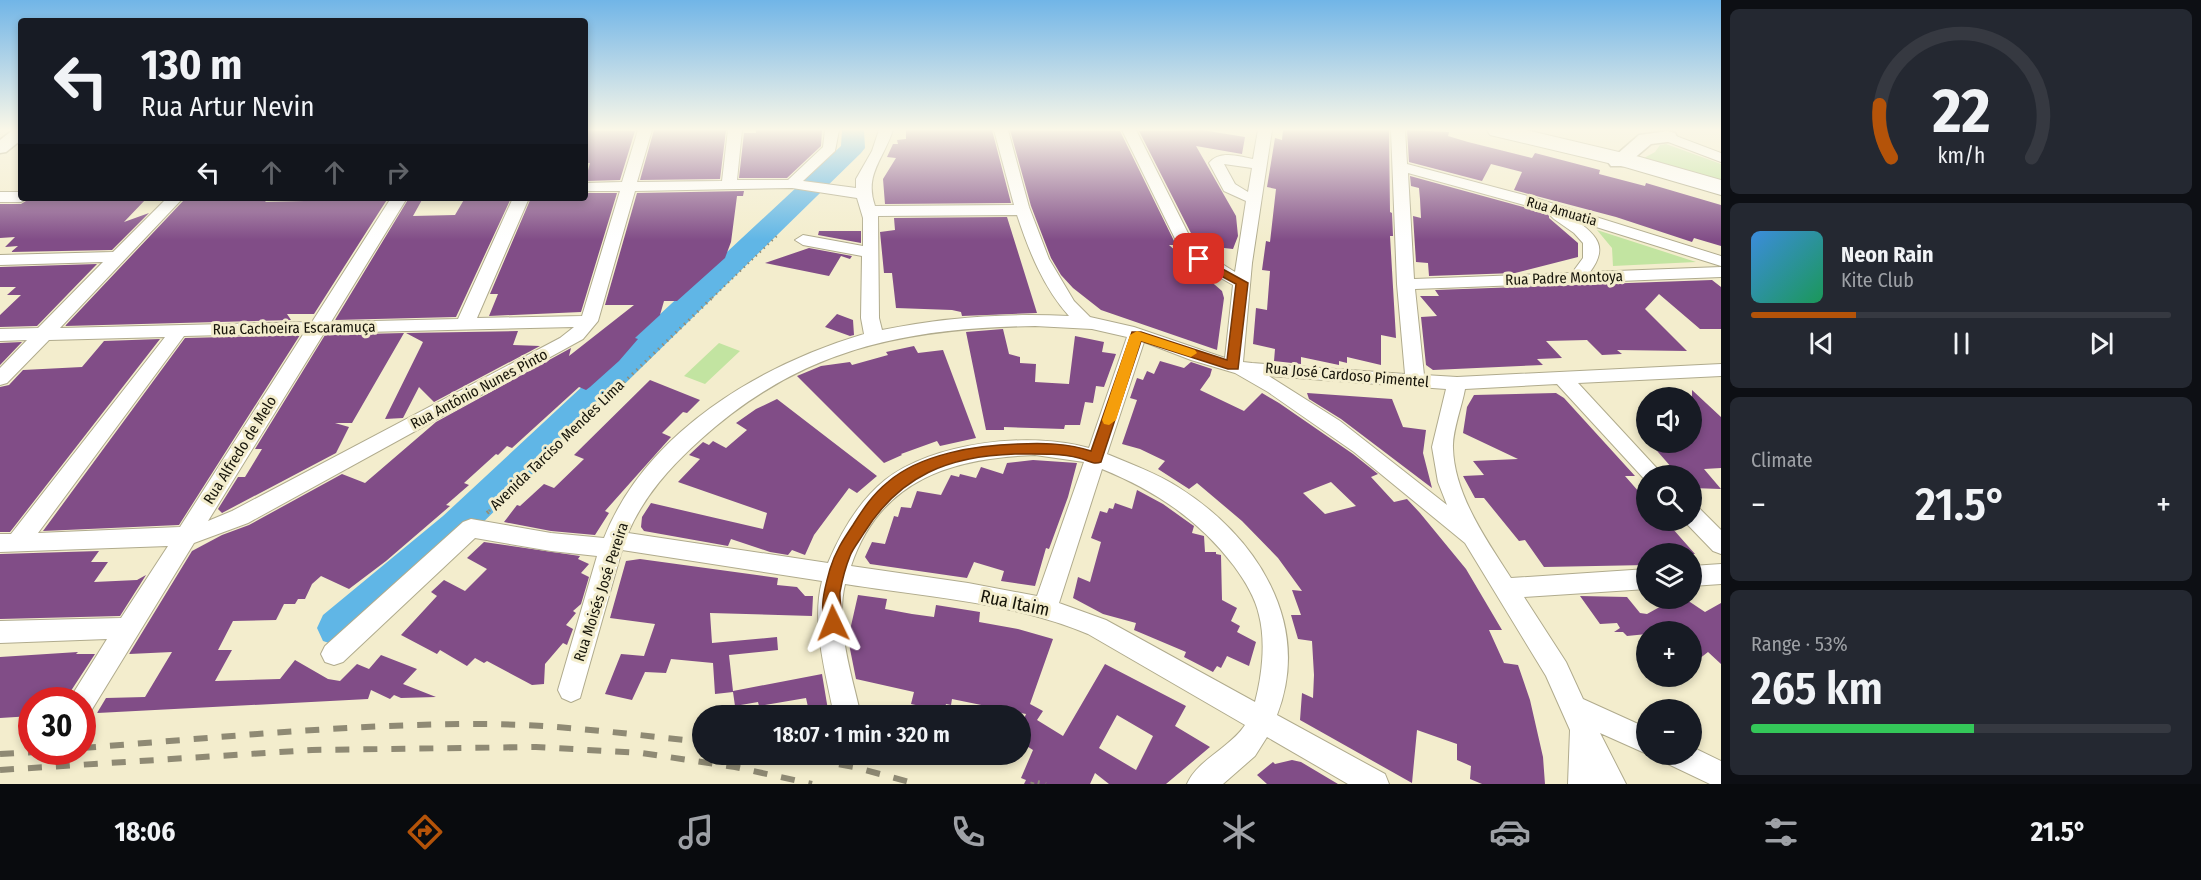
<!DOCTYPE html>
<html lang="en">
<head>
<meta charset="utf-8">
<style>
	body { margin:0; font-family:"Fira Sans Condensed",sans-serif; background:#242831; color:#f1f3f6; height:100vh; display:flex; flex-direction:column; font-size:22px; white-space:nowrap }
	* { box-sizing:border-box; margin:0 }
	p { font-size:20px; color:#9ea1a6 }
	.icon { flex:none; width:33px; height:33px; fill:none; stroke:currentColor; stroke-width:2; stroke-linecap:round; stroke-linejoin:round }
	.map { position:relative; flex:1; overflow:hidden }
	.panel { display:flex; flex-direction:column; gap:9px; padding:9px; background:#0d0f14; width:480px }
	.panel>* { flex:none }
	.banner { position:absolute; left:18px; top:18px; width:570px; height:183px; border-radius:6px; box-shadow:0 3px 9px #0003; background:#171b24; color:#f1f3f6; overflow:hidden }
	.controls { position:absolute; left:1636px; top:387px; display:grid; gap:12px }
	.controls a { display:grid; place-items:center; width:66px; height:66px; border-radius:50%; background:#171b24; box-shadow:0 3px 9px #0003; font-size:30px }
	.speed { position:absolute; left:18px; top:687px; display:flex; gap:12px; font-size:30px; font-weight:700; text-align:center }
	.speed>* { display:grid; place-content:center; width:78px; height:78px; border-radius:50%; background:#171b24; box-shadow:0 3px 9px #0003; line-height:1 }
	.speed .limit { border:9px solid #d22; background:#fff; color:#111 }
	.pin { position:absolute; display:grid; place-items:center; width:51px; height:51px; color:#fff; margin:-26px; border-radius:12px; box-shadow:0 3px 9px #0006 }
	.me { position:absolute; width:66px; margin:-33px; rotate:358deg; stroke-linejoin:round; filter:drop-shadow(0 0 4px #0008) }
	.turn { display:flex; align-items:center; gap:21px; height:126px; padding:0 24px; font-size:27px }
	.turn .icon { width:78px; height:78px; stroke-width:2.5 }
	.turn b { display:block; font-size:42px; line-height:51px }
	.lanes { display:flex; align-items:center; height:57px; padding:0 24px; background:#0003; justify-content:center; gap:30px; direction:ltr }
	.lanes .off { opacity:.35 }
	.big { font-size:45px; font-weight:600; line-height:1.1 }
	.panel .tile { flex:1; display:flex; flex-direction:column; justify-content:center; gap:9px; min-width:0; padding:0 21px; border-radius:9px; background:#242831 }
	.panel .dial { align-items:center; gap:0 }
	.dial svg { height:156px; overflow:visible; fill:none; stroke:#363941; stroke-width:7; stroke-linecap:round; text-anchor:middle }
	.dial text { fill:#f1f3f6; stroke:none }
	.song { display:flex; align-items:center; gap:18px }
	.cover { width:72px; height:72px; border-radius:9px; background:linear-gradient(135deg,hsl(210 70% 55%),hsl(150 70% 35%)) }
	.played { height:6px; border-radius:3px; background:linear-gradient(90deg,#b45309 25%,#363941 25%) }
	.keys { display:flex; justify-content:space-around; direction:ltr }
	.heat { display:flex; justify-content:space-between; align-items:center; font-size:33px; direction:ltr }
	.charge { height:9px; border-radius:4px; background:linear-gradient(90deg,#34c759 53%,#363941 0) }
	.trip { position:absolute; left:692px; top:705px; width:339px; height:60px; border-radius:30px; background:#171b24; box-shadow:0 3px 9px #0003; font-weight:600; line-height:60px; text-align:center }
	.tabs { display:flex; height:96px; justify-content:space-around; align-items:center; background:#090b0e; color:#9ea1a6 }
	.tabs .icon { width:42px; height:42px }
	.tabs .active { color:#b45309 }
	.tabs b { font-size:27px; color:#f1f3f6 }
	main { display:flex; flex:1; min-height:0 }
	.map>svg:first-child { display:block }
	.green { fill:#c2e4a1 }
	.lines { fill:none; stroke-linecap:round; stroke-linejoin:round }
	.river { fill:#60b6e6; fill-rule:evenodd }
	.building { fill:#814d87; fill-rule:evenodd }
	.minor-casing { stroke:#b0ab8d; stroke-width:2 }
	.tertiary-casing { stroke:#b0ab8d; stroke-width:3 }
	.secondary-casing { stroke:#b0ab8d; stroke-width:3 }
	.primary-casing { stroke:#b0ab8d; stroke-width:2 }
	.path-far2 { stroke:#928e77; stroke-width:2; stroke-dasharray:1.5 4; stroke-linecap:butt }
	.path-far1 { stroke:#928e77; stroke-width:3; stroke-dasharray:1.5 4.5; stroke-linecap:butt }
	.path { stroke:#928e77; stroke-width:4; stroke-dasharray:2 6; stroke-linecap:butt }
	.minor { fill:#fff; fill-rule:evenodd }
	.tertiary { fill:#fff; fill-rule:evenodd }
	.secondary { fill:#fff; fill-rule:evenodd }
	.primary { fill:#fff; fill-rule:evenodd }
	.rail { stroke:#8f8a74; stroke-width:6; stroke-dasharray:14 14; stroke-linecap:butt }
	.route { fill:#b45309; stroke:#753606; stroke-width:1.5 }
	.slow { fill:#f59e0b }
	.labels { text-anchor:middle; stroke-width:6; stroke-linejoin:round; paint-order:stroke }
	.far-street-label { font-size:14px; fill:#17150a; stroke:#f3edcd }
	.street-label { font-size:15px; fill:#17150a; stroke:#f3edcd }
	.near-street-label { font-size:18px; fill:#17150a; stroke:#f3edcd }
</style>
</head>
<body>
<main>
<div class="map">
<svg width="1721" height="784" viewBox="0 0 1721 784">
	<rect width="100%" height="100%" fill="#f3edcd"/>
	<!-- green -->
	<path class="green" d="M1666,144L1721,164V184L1655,164L1644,158L1655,152L1660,145Z
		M1597,230L1696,262L1613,266L1612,248Z
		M719,343L740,351L705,384L684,376Z"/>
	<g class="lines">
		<!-- river -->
		<path class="river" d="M842,130H864L865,148L861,153L469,536L353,641L338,646L323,641L317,628L323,615L443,516L841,146Z"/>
	</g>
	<!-- building -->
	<path class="building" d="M585,130L635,131L620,180L585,181L590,163H585Z
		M654,130H726L720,179L640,180Z
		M756,130H822L821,146L787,178H739L744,133H756Z
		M906,130H992L1011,203L885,204L883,179L896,158L887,157L893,144H898L897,140L906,139Z
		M1010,130L1120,131L1176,245H1169L1222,291L1224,298L1217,350L1101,310L1073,288L1061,275L1051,258L1031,206Z
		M1202,130L1245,137L1242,154L1196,146L1236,216L1238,236L1233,249L1197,245L1139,131Z
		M1283,130H1389L1390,212L1392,213L1393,236H1390L1396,338L1381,335V365L1347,357V363L1339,361V365L1301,357V364L1274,361L1275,349L1253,344L1256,308L1267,310L1270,271L1262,270L1266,241L1270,242L1276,189L1267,187L1275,138L1282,140Z
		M1407,130L1449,132L1448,136L1468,142L1532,158L1535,153L1600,170L1599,174L1645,186L1646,183L1721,205V246L1694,238L1692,242L1616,217L1514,190L1522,172L1491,164L1482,181L1409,162Z
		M1410,176L1549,214V218L1578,243V257L1515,273L1429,276L1428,263L1416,262L1413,216L1421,218L1420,199L1419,188L1411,186Z
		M744,191L743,196H737L731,242L725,258L677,301H664L660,315L635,338L638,339L619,361L590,387L586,390L579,387L512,448L507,446L498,455L496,454L464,483L469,485L446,505L450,506L386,561L349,589L321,576L312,584L305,599H298L295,604H284L276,620L233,621L218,650H232L215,681L280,679L295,660L328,679L340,681L357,664L369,669L381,655L417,669L403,684L436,697L401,698L394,695L390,699L371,690L368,699L97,713L106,698L145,697L172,652L129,654L192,551L222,535L249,525L342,474L365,483L436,422L571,348L569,356L634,305H605L637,193Z
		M585,193H617L581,312L489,316L498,294H490L531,198H585Z
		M189,198H269L265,202L304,201L306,198H388L314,314H287L291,320L65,326L184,200Z
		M409,198H423L413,216L455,215L465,198H511L456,317L335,320Z
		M146,199L124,222L149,213L112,250L11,252L18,246L5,247L15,237L0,238V204H21L26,201Z
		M1007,217L1037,313L962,316L961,312L952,310L896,308L892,273H884L880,232L895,230L894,218Z
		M819,231H861V243L818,235Z
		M809,248L852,256L850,259L841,256L829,276L765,263Z
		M97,264L37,326L0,327V315L21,295H7L16,287H0V267Z
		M1712,280L1721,287V329H1700L1659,294L1645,309L1687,351L1617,350L1622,354L1602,355L1587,340L1546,341L1562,358L1537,359L1543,365L1433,370L1426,365L1421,317L1437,316L1420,296H1439L1435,290Z
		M837,314L853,320L854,335L850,336L825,327Z
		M1003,329L1009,354L1020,357V363L1036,364L1035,382L1069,384L1075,336L1104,342L1102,352L1116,354L1104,387L1096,386L1093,403L1085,402L1080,425H1065L1064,429L1004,427V430H986L966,332Z
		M518,331L513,345L540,346L434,402L419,387L403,418L385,419L423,342L406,333Z
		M404,333L352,423H335L349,427L336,453L222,513L218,509L238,477H245L262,449H255L325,335Z
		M300,335L179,525L43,531L185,338Z
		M160,339L10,532H0V387L9,385L23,370L82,367L104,341Z
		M22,342L0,365V343Z
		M914,346L918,353L943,350L976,438L940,446L937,441L901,454L902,455L884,463L797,376L821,366L850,362L852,365L888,355L886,352Z
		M1160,361L1184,368L1191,362L1212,369L1210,376L1200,390L1244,411L1262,393L1279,403L1353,454L1378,474L1371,477L1394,502L1407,499L1420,513L1466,569L1502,630H1489L1504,663L1518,665L1530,700L1543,757L1545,784H1482L1470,779L1471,766L1457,760V744L1417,730L1412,783L1300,720L1302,693L1313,698L1314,675L1312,641L1298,639L1291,615H1301L1292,590L1302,591L1278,558L1242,521L1197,483L1189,489L1158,469L1165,461L1140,449L1122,444L1137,400L1130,398L1137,378L1143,380L1147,371L1154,374ZM1331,482L1356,506L1325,514L1303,493Z
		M650,380L700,400L687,413L683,412L662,433L671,437L605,511L609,513L595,535L551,531L504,522L517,505L520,506L544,484L554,488L584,459L574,455Z
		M1692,390L1721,417V468L1704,469L1721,489L1692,488V476H1679L1651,444L1692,443Z
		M1307,393L1392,399L1403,427L1426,430L1423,453L1432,488L1341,419L1309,399Z
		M1556,393L1564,398L1635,476H1625L1647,501V520H1665L1695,554H1647V565L1544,567L1525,540L1519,541L1484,498H1475L1463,476L1484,475L1473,461L1518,459L1463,433L1467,407L1474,395Z
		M777,399L877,476L857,493L849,488L814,535L805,555L792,550L788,555L770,552L731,539L728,546L644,531L641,527L642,517L651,503L763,529L767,513L678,482L700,459L689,455L703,442L709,445L713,441L726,448L747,430L736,423L756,409Z
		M1033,460L1077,463L1068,497L1049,549L1046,548L1035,586L1001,581L1004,571L974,562L967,578L870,564L865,557L872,542L885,544L894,516L898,517L901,507L911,508L917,491L941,495L951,475L959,477L960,474L976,478L981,467L1003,474L1007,463Z
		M1137,490L1163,504L1191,524L1194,526L1192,533L1204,536L1205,552H1216V554L1221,555L1222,600L1237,608L1231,621L1240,626L1237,632L1256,642L1249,666L1227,656L1221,668L1217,666L1213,672L1184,657L1186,652L1134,630L1136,623L1103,614L1073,598L1078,577L1090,582L1101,542L1091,538L1100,511L1107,513L1109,508L1113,509L1115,503L1132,509Z
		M484,542L580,556L578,559L589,564L581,573L589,577L581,604L573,611L576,613L566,625L573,629L567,645L563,643L545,664L544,684L532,685L487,661L484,663L475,658L467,666L440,650L437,654L401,635L437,596L431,592L444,580L465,591L487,569L467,558Z
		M99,551L91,562H108L94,582L137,580L146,575L120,616L0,619V554Z
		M640,559L778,578L777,585L797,587L805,596H813L812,616L710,613L712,643L777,637L778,650L729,655L733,691L822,674L829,716H810L806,698L759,706L758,702L735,706L733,692L715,694L713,663L671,659L666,673L645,672L632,700L605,694L621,654L644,656L655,624L610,618L626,561Z
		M858,595L887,599L885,609L912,614L934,617L936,605L980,612L979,622L1018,629L1053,639L1030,704L1043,711L1037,720L1063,736L1105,664L1186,706L1175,726L1210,747L1166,784H1109L1095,773L1090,784H1024L1026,780L1021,778L1033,750L1022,743L1020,745V728L1026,714L952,699L951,705L946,704L944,711L911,704L914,692L856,679L848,639ZM1117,715L1153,736L1136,770L1099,748Z
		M1580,596L1627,597L1640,613L1647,614L1676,598H1684L1705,612L1721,603V664L1708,652L1699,659L1692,652V632H1647V634L1627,636L1623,632H1614L1620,628L1617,623L1600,624Z
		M78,652L76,654H95L65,700H32V716L0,718V657Z
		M1292,760L1301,762L1338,784H1267L1257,775L1273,762L1275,764Z"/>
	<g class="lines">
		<defs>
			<path id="minor" d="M638,130H652L637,182L722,181L728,130H742L737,180H788L823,147L825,130H839L835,151L803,181L856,188V179L872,151L879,130H893C883,160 864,175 875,206L1014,205L994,130H1008L1029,207L1049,259L1074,301L1090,317L1134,327L1225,358L1233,285L1193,262L1182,253L1122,130H1136L1195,247L1235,272L1246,201L1224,191L1209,163C1219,150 1239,156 1253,159L1258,130H1272L1252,263L1243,362L1252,363L1405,374L1397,284L1391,130H1405L1407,164L1535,198L1721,256V266L1577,221C1598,236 1608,248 1590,272L1721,267V277L1415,289L1424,375L1457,377L1721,364V376L1578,383L1664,476H1647V482L1557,384L1465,389C1462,406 1452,432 1453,448C1454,494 1487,541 1511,578L1647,569V589L1524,597L1566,662L1583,699L1647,728V754L1600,733L1626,784H1568L1570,730L1546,676L1465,543L1354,452L1268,392L1235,373L1191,360L1144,342L1107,454C1131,464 1156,473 1178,487C1255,535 1313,622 1277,715L1385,774L1389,784H1348L1267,737L1255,756L1223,784H1187C1197,760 1230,748 1245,725L1088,634C1013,602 926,597 845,584C835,626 852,675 861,716H834C826,673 811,624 822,581L622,550L580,698L571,702L562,698L558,690L597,556L551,551L475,538L343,662L334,665L325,662L321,654L325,646L463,522L471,519L551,533L604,538C646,432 760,365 864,334L861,318L862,256L803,245L795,240L803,235L863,246V218L857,198L792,188L635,191L598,321L583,339L248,523L194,543L91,711L82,714V700H69L107,639L0,643V621L121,618L168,546L0,552V534H11L165,337L49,340L7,383L0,385V368L27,340L0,341V329L38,328L103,262L0,265V255L113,252L167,198H183L60,328L312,322L391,198H407L331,322L458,319L513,198H529L477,318L582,316L620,191H585V183L622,182ZM1224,164L1252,168L1248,192L1235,184ZM1408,173L1553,213L1551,216L1554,219L1574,233L1583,243V258L1572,273L1414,279ZM1017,215C1029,251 1043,287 1069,316C1006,313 944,317 882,330L879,318L878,216ZM1035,326L1092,329L1127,337L1089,448C1030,431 934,442 885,480C859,501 841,532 828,563L628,533C644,496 670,467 700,440C800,349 904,328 1035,326ZM574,327L560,338L232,511L208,521L324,333ZM304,333L180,527L38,533L184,336ZM1269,376L1446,389L1432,447L1438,482L1447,505L1340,421ZM1035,455L1084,462L1037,596L968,583L851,566C880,479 952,458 1035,455ZM1102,469C1156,491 1199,520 1234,566C1245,581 1255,597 1259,615C1266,642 1262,676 1255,702L1106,620L1059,603Z
				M1668,133L1721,153V162L1663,140L1661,137L1663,134Z
				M0,192H21V198H28L21,202H0Z
				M1692,506L1700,509L1721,530V554L1713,551L1684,521L1692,520Z
				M1721,564V584L1692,586V566Z
				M1692,747L1721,761V784H1710L1666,763L1662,754H1692Z"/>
			<path id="tertiary" d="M13,130H21V140L6,152L0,153V140Z"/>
			<path id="secondary" d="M1668,131L1675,133L1677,137L1675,141L1651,144L1625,166H1611L1608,162L1639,135Z"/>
			<path id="primary" d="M1487,130H1526L1640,157L1721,180V195L1625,167L1490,135Z"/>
		</defs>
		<!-- minor casing -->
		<use href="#minor" class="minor-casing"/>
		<!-- tertiary casing -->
		<use href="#tertiary" class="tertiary-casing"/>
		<!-- secondary casing -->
		<use href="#secondary" class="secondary-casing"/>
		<!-- primary casing -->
		<use href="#primary" class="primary-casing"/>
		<!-- path-far2 -->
		<path class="path-far2" d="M712,298L779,234"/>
		<!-- path-far1 -->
		<path class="path-far1" d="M489,511L714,296"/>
		<!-- path -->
		<path class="path" d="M487,513L491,510
			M1032,784L1033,781L1046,784"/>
		<!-- minor -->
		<use href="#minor" class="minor"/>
		<!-- tertiary -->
		<use href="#tertiary" class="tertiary"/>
		<!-- secondary -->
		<use href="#secondary" class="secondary"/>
		<!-- primary -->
		<use href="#primary" class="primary"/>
		<!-- rail -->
		<path class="rail" d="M82,748C215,738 347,724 481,724C555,724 628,734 702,742
			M0,754L35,752
			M784,754L854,767L917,784
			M0,770L312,750L536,747L642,753L735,767L812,784"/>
	</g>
	<!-- sky -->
	<linearGradient id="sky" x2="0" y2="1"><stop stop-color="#71b5e7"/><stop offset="0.54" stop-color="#faf7e8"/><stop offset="1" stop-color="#faf7e8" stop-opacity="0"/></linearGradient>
	<rect width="1721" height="240" fill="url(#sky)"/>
	<!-- route -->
	<path class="route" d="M1199,256L1248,283L1238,369H1228L1141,341L1101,462C1093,465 1087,460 1079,458C1059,453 1036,454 1015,454C949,456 900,475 864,533C860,540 853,548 850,556C846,566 842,581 840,592C839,604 845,617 839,628L833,630L827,628C818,610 825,587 830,569C835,552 843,540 853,525C863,509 873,494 888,482C920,454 977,445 1018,444C1042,443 1068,443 1091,451L1132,332H1141L1227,360L1236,284L1195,262L1193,259Z"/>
	<!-- slow -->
	<path class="slow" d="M1137,331L1195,350L1197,353L1191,357L1141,341L1116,420L1109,425L1104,424L1102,420L1130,335Z"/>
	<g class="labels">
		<!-- far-street labels -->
		<g class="far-street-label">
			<text transform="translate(1562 211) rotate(16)" y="5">Rua Amuatia</text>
		</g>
		<!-- street labels -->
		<g class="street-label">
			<text transform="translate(1564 278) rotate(-2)" y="5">Rua Padre Montoya</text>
			<text transform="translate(294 328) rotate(-1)" y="5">Rua Cachoeira Escaramuça</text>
			<text transform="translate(1347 375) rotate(5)" y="5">Rua José Cardoso Pimentel</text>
			<text transform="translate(479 389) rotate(-28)" y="5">Rua Antônio Nunes Pinto</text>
			<text transform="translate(557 445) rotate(-44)" y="5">Avenida Tarciso Mendes Lima</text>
			<text transform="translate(240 450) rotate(-58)" y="5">Rua Alfredo de Melo</text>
			<text transform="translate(601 592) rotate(-72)" y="5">Rua Moisés José Pereira</text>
		</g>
		<!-- near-street labels -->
		<g class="near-street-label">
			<text transform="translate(1015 603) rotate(12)" y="6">Rua Itaim</text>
		</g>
	</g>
</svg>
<div class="controls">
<a><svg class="icon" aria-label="sound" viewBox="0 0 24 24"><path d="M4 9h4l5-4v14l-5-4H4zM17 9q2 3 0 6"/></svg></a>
<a><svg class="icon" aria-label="search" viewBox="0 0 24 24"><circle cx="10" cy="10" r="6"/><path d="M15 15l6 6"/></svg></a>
<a><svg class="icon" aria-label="layers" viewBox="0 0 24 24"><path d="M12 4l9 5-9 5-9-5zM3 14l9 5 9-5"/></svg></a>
<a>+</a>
<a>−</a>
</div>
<div class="speed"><div class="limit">30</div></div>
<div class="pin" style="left:1199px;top:259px;background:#d93025"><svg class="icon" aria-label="arrive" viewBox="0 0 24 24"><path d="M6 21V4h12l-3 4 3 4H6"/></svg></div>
<svg class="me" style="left:833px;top:623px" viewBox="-20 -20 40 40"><path d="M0-17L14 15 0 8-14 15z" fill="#b45309" stroke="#fff" stroke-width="4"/></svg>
<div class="trip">18:07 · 1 min · 320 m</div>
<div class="banner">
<div class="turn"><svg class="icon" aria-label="left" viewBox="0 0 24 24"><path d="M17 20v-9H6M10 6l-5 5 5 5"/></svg><div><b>130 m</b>Rua Artur Nevin</div></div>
<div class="lanes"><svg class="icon" aria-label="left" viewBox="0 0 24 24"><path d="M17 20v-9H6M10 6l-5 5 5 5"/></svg><svg class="icon off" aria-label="ahead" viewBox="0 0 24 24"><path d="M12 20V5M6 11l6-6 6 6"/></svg><svg class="icon off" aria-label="ahead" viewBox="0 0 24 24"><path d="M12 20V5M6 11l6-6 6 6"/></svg><svg class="icon off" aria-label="right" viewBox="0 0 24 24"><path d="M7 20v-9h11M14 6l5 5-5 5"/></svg></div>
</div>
</div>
<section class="panel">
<div class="tile dial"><svg viewBox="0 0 100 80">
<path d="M14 69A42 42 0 1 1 86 69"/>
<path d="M14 69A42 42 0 0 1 8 42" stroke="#b45309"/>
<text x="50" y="56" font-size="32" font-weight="700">22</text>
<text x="50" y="72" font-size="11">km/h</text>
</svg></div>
<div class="tile">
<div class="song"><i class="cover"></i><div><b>Neon Rain</b><p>Kite Club</p></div></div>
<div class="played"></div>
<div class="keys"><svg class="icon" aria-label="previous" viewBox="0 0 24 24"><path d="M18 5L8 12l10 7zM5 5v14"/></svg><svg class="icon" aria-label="pause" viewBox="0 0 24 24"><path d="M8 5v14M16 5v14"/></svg><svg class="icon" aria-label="next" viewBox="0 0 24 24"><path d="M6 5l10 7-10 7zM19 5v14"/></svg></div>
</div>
<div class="tile"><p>Climate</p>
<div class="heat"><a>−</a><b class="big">21.5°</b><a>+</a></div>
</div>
<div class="tile"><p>Range · 53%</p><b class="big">265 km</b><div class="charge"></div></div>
</section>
</main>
<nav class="tabs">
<b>18:06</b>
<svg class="icon active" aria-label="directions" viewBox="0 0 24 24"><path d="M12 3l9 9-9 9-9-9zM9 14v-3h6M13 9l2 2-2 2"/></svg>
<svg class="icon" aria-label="music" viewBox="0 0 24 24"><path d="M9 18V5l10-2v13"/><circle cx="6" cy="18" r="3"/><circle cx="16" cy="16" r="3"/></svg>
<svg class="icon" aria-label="phone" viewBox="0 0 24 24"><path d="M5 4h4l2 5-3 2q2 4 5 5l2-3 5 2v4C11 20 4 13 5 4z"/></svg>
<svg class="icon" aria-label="climate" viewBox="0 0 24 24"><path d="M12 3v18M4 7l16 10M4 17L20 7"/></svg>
<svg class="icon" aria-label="car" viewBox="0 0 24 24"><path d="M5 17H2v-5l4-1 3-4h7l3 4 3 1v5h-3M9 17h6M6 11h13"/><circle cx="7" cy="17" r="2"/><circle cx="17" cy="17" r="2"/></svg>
<svg class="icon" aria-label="filters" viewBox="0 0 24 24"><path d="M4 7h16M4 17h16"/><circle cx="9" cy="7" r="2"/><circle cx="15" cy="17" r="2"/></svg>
<b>21.5°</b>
</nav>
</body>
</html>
